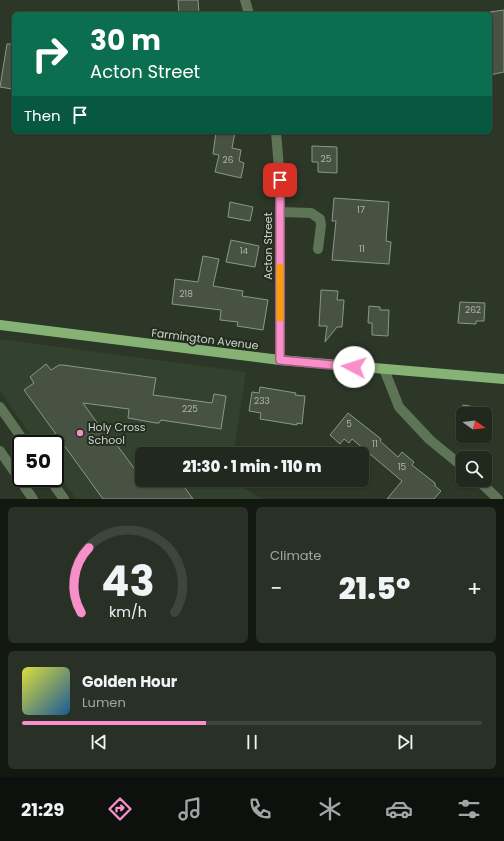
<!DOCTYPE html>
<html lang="en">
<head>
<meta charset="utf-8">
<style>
	body { margin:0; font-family:Poppins,sans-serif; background:#293127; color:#f1f3f6; height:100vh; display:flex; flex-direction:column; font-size:15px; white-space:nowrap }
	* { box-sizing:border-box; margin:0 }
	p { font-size:13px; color:#a2a6a4 }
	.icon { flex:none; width:22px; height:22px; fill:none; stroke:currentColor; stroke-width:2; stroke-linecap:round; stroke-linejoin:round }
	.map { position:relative; height:499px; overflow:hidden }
	.details { display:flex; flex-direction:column; gap:8px; padding:8px; background:#121710; flex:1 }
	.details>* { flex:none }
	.hud { position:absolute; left:12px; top:12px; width:480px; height:122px; border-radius:6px; box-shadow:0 1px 3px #0004,0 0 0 1px #3e453c; background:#0b6e4f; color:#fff; overflow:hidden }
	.needle { width:26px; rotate:104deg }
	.buttons { position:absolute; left:456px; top:407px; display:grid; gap:8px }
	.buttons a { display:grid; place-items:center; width:36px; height:36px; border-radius:6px; background:#21291e; box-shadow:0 1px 3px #0004,0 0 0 1px #3e453c; font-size:20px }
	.speed { position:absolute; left:12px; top:435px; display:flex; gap:8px; font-size:20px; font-weight:700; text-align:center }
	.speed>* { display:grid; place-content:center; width:52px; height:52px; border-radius:50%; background:#21291e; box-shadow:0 1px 3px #0004,0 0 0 1px #3e453c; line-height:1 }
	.speed .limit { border:2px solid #111; border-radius:6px; background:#fff; color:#111 }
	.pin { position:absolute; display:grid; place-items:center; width:34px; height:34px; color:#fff; margin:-17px; border-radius:8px; box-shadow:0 2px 6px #0006 }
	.me { position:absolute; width:44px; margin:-22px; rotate:275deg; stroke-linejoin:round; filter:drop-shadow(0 0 3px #0008) }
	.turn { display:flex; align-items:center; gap:14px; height:84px; padding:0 12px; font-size:18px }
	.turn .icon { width:52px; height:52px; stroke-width:2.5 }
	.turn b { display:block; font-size:28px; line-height:34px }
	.then { display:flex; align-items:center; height:38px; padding:0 12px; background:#0003; gap:8px; font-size:15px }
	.big { font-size:30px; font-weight:800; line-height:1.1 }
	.details .widget { flex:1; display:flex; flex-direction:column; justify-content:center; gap:6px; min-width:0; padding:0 14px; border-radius:6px; background:#293127 }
	.details .dial { align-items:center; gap:0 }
	.dial svg { height:104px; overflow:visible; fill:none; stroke:#3e453c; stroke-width:7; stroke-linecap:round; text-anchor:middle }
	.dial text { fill:#f1f3f6; stroke:none }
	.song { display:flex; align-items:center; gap:12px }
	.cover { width:48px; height:48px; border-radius:6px; background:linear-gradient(135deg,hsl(60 70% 55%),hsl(210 70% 35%)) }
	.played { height:4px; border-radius:2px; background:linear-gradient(90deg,#f98fc9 40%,#3e453c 40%) }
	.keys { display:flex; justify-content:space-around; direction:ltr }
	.heat { display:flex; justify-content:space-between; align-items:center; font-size:22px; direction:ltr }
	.details .tiles { flex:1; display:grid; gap:8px; grid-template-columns:1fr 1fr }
	.widget:last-child { grid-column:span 2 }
	.trip { position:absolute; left:135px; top:447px; width:234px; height:40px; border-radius:6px; background:#21291e; box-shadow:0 1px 3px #0004,0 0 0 1px #3e453c; font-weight:800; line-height:40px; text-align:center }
	.dock { display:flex; height:64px; justify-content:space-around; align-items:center; background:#0d100c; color:#a2a6a4 }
	.dock .icon { width:28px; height:28px }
	.dock .selected { color:#f98fc9 }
	.dock b { font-size:18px; color:#f1f3f6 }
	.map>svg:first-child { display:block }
	.built { fill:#33422e }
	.building { fill:#475243; stroke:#8b9886 }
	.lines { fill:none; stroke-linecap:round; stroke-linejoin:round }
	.minor { stroke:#5e7456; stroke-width:10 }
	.major { stroke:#86b375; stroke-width:10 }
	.route-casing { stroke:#a25d83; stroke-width:10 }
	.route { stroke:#f98fc9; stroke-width:7 }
	.slow { stroke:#f59e0b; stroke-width:7 }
	.poi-dot { fill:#f98fc9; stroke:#232d1f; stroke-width:1.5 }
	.labels { text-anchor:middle; stroke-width:4; stroke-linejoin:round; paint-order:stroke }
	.number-label { font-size:9px; fill:#adb4aa }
	.street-label { font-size:11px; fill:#cfd5cc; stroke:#232d1f }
	.poi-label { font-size:11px; fill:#cfd5cc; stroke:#232d1f; text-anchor:start }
</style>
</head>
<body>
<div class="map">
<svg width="504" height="499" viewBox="0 0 504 499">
	<rect width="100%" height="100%" fill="#2c3728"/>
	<!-- built -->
	<path class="built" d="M0,339L246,372L233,454H142V480H232L261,499H76L55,469V444H37L0,391Z"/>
	<!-- building -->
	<path class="building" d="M178,0H198L199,14H179Z
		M504,10V72L490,75V12Z
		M7,44H14V75L12,89L0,87Z
		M216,132H235L232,148L241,150L239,161L244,163L241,178L215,172L219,155L213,154Z
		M312,146L337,147V173L318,172V162H312Z
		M334,198L389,202L386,241L391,242L389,264L332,260L336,221H332Z
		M230,202L253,207L250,221L228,217Z
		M231,240L259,246L255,267L226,262Z
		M203,256L219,259L213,286L243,291L242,296L268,300L263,330L237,326L238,322L220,320L221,310L172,304L175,279L198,282Z
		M321,290L338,291L337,300H344L342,327H337L325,342L327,326H319Z
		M460,302L485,303L484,321H476V324L458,323Z
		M369,306L380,307V310H389L388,336L372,335V323H368Z
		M46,364L51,370L59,365H63L156,378L153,395L212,403L214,394L226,396L221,429L161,420L159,423H156L128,418L129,409L83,403L108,438L111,437L134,468L142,462V480H179L193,499H103L24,390L34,383L30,377Z
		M260,387L296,393L295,395L305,396L302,424L297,423V425L260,419L261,413L249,411L252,392L259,393Z
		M463,405L487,409L485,425V414H463V427L460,426Z
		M348,413L381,439L380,441L398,457L402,452L414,462L412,465L435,483V486L441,491L434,499H387L402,481L352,439L349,443L344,439L340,444L330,435Z"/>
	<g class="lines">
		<!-- minor -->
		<path class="minor" d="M245,0L249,14
			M276,132L280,180V360
			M280,212L311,213L320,219L321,225L318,249
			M384,369L399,407L430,440L463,467
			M0,407L26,444
			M0,451L33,499
			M49,478L64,499
			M478,480L498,499"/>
		<!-- major -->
		<path class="major" d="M0,325L280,360L504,379"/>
	</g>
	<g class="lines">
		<defs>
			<path id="route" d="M280,180V360L354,367"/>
		</defs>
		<!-- route casing -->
		<use href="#route" class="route-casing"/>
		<!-- route -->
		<use href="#route" class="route"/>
		<!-- slow -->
		<path class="slow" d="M280,318V267"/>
	</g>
	<!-- markers -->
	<circle class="poi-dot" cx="80" cy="433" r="4"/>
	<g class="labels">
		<!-- number labels -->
		<g class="number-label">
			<text x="326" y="162">25</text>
			<text x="228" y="163">26</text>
			<text x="361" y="213">17</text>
			<text x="362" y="252">11</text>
			<text x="244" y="254">14</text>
			<text x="186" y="297">218</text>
			<text x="473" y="313">262</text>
			<text x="262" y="404">233</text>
			<text x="190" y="412">225</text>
			<text x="349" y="427">5</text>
			<text x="375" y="447">11</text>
			<text x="402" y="470">15</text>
		</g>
		<!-- street labels -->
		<g class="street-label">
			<text transform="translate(268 246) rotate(-90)" y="4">Acton Street</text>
			<text transform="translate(205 339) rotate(7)" y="4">Farmington Avenue</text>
		</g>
		<!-- poi labels -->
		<g class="poi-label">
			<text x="88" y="431">Holy Cross<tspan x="88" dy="13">School</tspan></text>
		</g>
	</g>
</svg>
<div class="buttons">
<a><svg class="needle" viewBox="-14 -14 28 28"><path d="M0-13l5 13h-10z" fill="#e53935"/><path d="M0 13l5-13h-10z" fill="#a2a6a4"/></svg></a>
<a><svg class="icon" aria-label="search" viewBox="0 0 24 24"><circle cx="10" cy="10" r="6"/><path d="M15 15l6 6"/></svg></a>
</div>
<div class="speed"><div class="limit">50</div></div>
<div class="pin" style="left:280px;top:180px;background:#d93025"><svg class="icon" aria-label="arrive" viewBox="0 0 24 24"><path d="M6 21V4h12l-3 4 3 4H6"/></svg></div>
<svg class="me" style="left:354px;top:367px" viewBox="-20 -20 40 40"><circle r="19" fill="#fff"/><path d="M0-13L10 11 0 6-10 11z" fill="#f98fc9"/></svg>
<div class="trip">21:30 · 1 min · 110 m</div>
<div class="hud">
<div class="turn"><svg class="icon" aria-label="right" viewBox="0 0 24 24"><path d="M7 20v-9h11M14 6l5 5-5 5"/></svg><div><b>30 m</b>Acton Street</div></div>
<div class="then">Then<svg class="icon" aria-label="arrive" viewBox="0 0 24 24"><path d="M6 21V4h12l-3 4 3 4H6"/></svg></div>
</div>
</div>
<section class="details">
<div class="tiles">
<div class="widget dial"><svg viewBox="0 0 100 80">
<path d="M14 69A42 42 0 1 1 86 69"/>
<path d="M14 69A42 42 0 0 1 20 19" stroke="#f98fc9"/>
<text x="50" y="56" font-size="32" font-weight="700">43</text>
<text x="50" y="72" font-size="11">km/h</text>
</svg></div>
<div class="widget"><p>Climate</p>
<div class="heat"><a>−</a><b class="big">21.5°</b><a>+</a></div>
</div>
<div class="widget">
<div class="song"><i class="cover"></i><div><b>Golden Hour</b><p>Lumen</p></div></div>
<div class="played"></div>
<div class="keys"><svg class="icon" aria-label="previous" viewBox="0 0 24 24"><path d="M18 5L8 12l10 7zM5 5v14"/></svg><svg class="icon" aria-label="pause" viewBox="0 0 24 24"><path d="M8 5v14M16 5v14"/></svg><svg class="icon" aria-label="next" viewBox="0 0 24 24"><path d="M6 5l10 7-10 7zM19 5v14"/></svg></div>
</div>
</div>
</section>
<nav class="dock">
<b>21:29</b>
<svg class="icon selected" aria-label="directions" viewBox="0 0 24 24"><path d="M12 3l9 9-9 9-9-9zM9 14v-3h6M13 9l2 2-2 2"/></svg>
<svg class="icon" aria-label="music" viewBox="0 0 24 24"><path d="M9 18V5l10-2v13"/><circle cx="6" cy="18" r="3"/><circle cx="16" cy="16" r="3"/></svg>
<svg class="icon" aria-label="phone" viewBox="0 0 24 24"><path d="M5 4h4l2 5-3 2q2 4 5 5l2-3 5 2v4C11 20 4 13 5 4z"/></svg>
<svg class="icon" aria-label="climate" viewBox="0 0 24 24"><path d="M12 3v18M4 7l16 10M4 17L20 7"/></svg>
<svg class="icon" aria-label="car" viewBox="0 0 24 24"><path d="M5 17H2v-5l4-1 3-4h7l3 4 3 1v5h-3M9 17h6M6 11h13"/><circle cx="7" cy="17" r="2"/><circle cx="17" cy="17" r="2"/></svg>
<svg class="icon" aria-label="filters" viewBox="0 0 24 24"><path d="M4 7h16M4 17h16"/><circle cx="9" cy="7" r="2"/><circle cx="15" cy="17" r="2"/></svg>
</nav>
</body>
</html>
